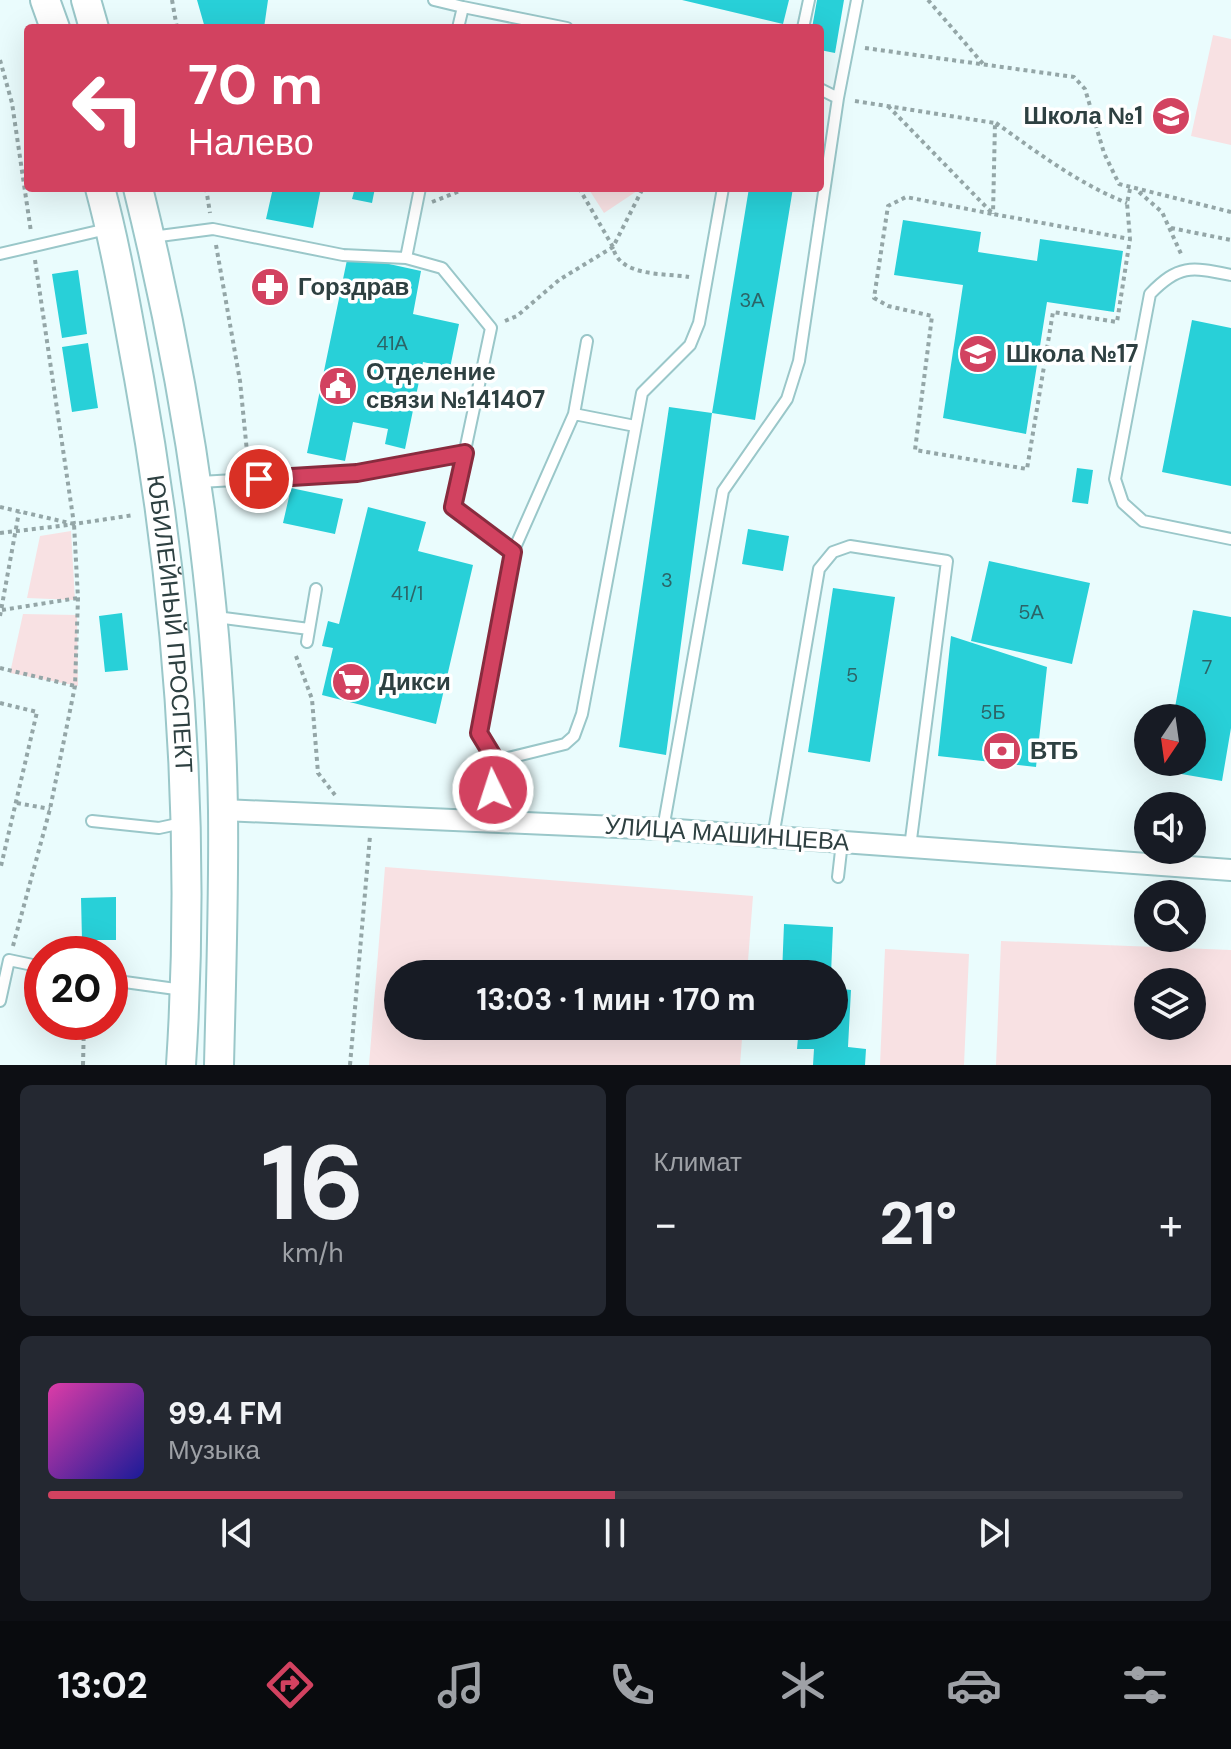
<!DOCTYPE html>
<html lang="ru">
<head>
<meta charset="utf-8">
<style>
	body { margin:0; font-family:"DM Sans",sans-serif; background:#242831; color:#f1f3f6; height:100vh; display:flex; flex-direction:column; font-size:30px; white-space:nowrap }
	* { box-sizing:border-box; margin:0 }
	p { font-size:26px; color:#9ea1a6 }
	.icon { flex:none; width:44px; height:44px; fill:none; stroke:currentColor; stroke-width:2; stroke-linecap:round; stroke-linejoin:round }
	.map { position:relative; height:1065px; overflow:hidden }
	.sheet { display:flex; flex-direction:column; gap:20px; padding:20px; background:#0d0f14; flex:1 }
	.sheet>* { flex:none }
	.hud { position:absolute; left:24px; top:24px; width:800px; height:168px; border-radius:8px; box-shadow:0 8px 32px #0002; background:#d24260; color:#fff; overflow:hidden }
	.needle { width:52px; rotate:193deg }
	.tools { position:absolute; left:1134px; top:704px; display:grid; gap:16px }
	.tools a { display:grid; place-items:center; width:72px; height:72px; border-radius:50%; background:#171b24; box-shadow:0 8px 32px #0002; font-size:40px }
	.speed { position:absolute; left:24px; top:936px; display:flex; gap:16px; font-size:40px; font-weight:700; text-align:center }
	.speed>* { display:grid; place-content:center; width:104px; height:104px; border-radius:50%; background:#171b24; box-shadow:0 8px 32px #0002; line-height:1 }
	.speed .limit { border:12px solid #d22; background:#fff; color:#111 }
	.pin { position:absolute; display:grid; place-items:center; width:68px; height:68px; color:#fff; margin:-34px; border:4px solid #fff; border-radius:50%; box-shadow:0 2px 8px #0007 }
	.me { position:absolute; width:88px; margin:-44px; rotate:356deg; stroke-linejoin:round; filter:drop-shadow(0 0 6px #0008) }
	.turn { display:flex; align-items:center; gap:28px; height:168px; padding:0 32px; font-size:36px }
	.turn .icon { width:104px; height:104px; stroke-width:2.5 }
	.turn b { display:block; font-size:56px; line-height:68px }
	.big { font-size:60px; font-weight:700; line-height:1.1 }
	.sheet .tile { flex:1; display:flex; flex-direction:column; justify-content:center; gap:12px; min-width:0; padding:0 28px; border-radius:12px; background:#242831 }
	.sheet .dial { align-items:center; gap:0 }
	.dial b { font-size:104px; line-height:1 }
	.song { display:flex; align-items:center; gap:24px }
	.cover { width:96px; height:96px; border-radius:12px; background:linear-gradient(135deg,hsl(320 70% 55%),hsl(240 70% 35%)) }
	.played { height:8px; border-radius:4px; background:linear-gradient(90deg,#d24260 50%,#363941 50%) }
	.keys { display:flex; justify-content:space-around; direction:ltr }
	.heat { display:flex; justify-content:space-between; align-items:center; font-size:44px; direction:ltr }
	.sheet .tiles { flex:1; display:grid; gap:20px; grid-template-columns:1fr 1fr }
	.tile:last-child { grid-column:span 2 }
	.trip { position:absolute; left:384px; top:960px; width:464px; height:80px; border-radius:40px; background:#171b24; box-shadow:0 8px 32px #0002; font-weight:700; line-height:80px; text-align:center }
	.tab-bar { display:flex; height:128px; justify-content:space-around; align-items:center; background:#090b0e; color:#9ea1a6 }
	.tab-bar .icon { width:56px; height:56px }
	.tab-bar .selected { color:#d24260 }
	.tab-bar b { font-size:36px; color:#f1f3f6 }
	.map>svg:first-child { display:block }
	.green { fill:#f8e1e3; fill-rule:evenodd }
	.building { fill:#28d0d8 }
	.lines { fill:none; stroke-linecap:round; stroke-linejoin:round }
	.lane-casing { stroke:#9ac7c9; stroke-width:14 }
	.street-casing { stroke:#9ac7c9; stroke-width:24 }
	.secondary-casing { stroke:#9ac7c9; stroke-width:32 }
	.path { stroke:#94a6a7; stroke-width:4; stroke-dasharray:4 4; stroke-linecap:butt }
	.lane { stroke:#fff; stroke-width:10 }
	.street { stroke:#fff; stroke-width:20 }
	.secondary { stroke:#fff; stroke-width:28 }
	.route-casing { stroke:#882b3e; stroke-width:20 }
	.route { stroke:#d24260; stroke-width:14 }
	.labels { text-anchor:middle; stroke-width:7; stroke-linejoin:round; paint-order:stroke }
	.number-label { font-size:20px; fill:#2c6467 }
	.poi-label { font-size:24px; font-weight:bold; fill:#2e4041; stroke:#fff; text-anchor:start }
	.street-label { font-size:24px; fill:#2e4041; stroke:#fff }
</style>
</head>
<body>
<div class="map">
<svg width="1231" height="1065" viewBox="0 0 1231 1065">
	<rect width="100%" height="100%" fill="#eafcfd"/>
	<!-- green -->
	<path class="green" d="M1213,35L1231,39V145L1191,136Z
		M588,188H635L637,191L604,213Z
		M71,531L75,600L27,598L40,536Z
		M23,614L77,615L78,686L10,673Z
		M385,867L753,896L747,974H398V1026H743L740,1065H369Z
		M1001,941L1231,950V1065H996ZM1192,982V1026H1148V982Z
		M885,949L969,954L964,1065H880Z"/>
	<!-- building -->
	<path class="building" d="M197,0H268L264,28H205Z
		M682,0H789L783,24Z
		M817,0H844L835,53L820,50V28H812Z
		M273,188H321L313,228L266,219Z
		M355,188H375L372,203L352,199Z
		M749,188H793L755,420L712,413Z
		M903,220L981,232L978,252L1037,261L1040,239L1123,251L1114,312L1047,302L1026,434L943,418L963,285L894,275Z
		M348,255L421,271L413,314L459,324L450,368L423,362L405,449L385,444L388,429L353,422L345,461L307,453Z
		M78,270L87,334L62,338L52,274Z
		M1192,320L1231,328V486L1162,472Z
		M88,343L98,408L72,412L62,347Z
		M669,407L712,413L666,755L619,747Z
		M1077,468L1093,470L1088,504L1072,502Z
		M291,488L343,499L335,534L283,523Z
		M368,507L426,522L418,551L473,565L436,724L322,695L333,648L322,646L328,621L339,624Z
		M748,529L789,536L783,571L742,564Z
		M989,561L1090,583L1072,664L971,641Z
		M833,588L895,597L870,762L808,752Z
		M1193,610L1231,617V728L1222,781L1164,771L1166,762H1192V718H1173Z
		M122,613L128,670L105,672L99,616Z
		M951,636L1047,667L1036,767L938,756Z
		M116,897V940H82L81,898Z
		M784,924L833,927L831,974H782Z
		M834,988L851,990L848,1047L866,1049L865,1065H813L814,1049H797L799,1026H834Z"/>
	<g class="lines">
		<defs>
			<path id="lane" d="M434,0L463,7L458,28
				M463,7L567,28
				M803,28L809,0
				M838,98L857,0
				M420,188L406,258L442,268L491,328L453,507L513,552L479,733L496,761L490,820
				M152,237L213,229L343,255L406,258
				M0,254L107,229
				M1231,275C1191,267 1179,264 1150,294L1115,479L1123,503L1143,521L1231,539
				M587,341L574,414L635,426
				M200,482L357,473L465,453
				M513,552L574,414
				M216,617L309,629
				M307,642L316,589
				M496,761L565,744L574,736L582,714L642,393L690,345L699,323L723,188
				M92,821L159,828L182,823
				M663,829L723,491L787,399L799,361L838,98L820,89
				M773,837L819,569L833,552L850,546L947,561L910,847
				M838,877L842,842
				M110,980L183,990
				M0,1001L9,960L42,967"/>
			<path id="street" d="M223,810L663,829L1231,870"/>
			<g id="secondary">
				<path d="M45,0L55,28"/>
				<path d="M86,0L94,28"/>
				<path id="s1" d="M100,188C117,251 127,314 139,378C180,605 196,835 181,1065"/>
				<path d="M138,188C188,390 220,603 223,811C224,896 221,980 219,1065"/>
			</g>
		</defs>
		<!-- lane casing -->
		<use href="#lane" class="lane-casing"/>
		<!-- street casing -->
		<use href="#street" class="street-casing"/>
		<!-- secondary casing -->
		<use href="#secondary" class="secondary-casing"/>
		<!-- path -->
		<path class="path" d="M172,0L177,28
			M928,0L984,65
			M865,48L1074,77L1085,89L1104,153L1119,184L1231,212
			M0,60L12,103L31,232
			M855,101L995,123L993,214
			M888,106L993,214L1130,239L1117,322L1053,312L1027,469L915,450L932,316L888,306L874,298L888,206L906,197L993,214
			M996,123C1038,153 1079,184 1127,203
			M206,188L210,213
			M579,188L613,247C619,277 664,273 689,277
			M1130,189L1127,203L1130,238
			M1139,192L1162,212L1182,256
			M432,202L467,188
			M1171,228L1231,240
			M216,245L240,381L248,462
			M35,260L74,524L134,515
			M505,321L517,316L559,280L613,247L643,188
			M0,507L74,524
			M0,533L68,525
			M2,610L78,598
			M0,616L19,512
			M296,656L312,699L318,773L335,795
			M0,668L75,686
			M0,703L37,712L1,866
			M17,803L50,809
			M13,946L50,809L75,686L78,598L74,524
			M83,1065L84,1022
			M350,1065L370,836"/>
		<!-- lane -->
		<use href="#lane" class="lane"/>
		<!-- street -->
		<use href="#street" class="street"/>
		<!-- secondary -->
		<use href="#secondary" class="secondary"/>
	</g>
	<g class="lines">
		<defs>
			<path id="route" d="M259,479L357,473L465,453L453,507L513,552L479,733L496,761L493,790"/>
		</defs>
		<!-- route casing -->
		<use href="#route" class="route-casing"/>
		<!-- route -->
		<use href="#route" class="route"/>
	</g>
	<!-- icons -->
	<defs>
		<symbol id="school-disc" viewBox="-11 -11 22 22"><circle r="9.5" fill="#d24260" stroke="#fff"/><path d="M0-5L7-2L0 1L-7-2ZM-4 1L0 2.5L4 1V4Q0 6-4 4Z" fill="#fff"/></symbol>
		<symbol id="pharmacy-disc" viewBox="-11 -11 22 22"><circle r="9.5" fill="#d24260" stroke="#fff"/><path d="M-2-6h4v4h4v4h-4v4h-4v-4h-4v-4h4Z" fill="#fff"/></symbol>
		<symbol id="civic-disc" viewBox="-11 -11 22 22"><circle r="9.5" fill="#d24260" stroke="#fff"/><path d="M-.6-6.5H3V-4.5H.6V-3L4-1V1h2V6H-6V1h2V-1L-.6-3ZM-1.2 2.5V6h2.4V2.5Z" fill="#fff"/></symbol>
		<symbol id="supermarket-disc" viewBox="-11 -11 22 22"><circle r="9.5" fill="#d24260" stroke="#fff"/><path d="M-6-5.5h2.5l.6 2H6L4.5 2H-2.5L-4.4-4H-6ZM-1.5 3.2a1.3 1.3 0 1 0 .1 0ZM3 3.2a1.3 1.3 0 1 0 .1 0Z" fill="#fff"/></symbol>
		<symbol id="bank-disc" viewBox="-11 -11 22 22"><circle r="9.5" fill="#d24260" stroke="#fff"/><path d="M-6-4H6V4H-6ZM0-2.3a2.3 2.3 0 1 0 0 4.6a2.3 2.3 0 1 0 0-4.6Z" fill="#fff"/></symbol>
	</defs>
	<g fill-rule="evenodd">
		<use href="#school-disc" x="1149" y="94" width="44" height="44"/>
		<use href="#pharmacy-disc" x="248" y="265" width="44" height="44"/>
		<use href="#school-disc" x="956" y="332" width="44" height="44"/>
		<use href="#civic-disc" x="316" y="364" width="44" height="44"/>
		<use href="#supermarket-disc" x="329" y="660" width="44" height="44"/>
		<use href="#bank-disc" x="980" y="729" width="44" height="44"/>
	</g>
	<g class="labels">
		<!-- number labels -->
		<g class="number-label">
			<text x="752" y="307">3А</text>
			<text x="392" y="350">41А</text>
			<text x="667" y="587">3</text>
			<text x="407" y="600">41/1</text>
			<text x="1031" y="619">5А</text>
			<text x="1207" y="674">7</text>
			<text x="852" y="682">5</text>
			<text x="993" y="719">5Б</text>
		</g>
		<!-- poi labels -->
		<g class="poi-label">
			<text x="1143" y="124" text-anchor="end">Школа №1</text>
			<text x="298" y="295">Горздрав</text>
			<text x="1006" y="362">Школа №17</text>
			<text x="366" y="380">Отделение<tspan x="366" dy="28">связи №141407</tspan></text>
			<text x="379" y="690">Дикси</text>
			<text x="1030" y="759">ВТБ</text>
		</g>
		<!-- street labels -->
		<g class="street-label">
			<text dy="8" stroke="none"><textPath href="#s1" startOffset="442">ЮБИЛЕЙНЫЙ ПРОСПЕКТ</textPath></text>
			<text transform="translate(727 834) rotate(4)" y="8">УЛИЦА МАШИНЦЕВА</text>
		</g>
	</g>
</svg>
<div class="tools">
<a><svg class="needle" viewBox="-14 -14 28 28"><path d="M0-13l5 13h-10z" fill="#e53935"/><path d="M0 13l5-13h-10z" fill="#9ea1a6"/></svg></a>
<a><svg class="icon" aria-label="sound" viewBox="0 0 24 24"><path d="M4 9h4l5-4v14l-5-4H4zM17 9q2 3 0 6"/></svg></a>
<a><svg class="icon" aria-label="search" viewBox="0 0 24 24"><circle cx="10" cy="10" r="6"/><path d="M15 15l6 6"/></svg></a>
<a><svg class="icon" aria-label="layers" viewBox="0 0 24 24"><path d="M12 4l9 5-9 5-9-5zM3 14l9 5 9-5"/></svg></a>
</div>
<div class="speed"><div class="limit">20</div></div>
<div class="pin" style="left:259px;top:479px;background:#d93025"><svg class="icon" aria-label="arrive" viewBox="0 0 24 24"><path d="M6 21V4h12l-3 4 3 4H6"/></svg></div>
<svg class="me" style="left:493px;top:790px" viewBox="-20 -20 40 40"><circle r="17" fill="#d24260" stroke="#fff" stroke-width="3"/><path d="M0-11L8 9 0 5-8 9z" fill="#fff"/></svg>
<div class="trip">13:03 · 1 мин · 170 m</div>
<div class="hud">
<div class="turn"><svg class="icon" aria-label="left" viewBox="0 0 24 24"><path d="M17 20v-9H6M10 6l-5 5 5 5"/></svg><div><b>70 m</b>Налево</div></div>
</div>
</div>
<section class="sheet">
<div class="tiles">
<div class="tile dial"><b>16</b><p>km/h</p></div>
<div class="tile"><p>Климат</p>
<div class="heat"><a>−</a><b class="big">21°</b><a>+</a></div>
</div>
<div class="tile">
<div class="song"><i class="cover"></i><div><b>99.4 FM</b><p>Музыка</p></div></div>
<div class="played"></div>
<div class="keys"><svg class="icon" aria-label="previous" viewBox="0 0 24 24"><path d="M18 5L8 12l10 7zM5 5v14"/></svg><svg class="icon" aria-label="pause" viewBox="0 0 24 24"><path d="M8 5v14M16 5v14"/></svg><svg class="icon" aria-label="next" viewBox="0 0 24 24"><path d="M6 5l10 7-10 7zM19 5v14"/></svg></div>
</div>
</div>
</section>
<nav class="tab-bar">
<b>13:02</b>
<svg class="icon selected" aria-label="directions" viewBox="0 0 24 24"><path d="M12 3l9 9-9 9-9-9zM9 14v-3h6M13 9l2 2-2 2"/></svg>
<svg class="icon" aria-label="music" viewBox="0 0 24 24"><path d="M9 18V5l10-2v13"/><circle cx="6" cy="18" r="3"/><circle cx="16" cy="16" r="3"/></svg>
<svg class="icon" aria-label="phone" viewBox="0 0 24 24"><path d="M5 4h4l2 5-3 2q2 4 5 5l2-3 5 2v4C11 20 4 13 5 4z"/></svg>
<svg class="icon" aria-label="climate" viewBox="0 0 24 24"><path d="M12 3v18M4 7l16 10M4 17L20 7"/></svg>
<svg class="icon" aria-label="car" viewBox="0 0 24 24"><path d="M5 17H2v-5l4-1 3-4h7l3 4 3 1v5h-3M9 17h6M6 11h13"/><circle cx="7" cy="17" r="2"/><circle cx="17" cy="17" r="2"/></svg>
<svg class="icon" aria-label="filters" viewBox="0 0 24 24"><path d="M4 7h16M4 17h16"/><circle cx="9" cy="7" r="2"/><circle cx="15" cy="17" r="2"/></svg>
</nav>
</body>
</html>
